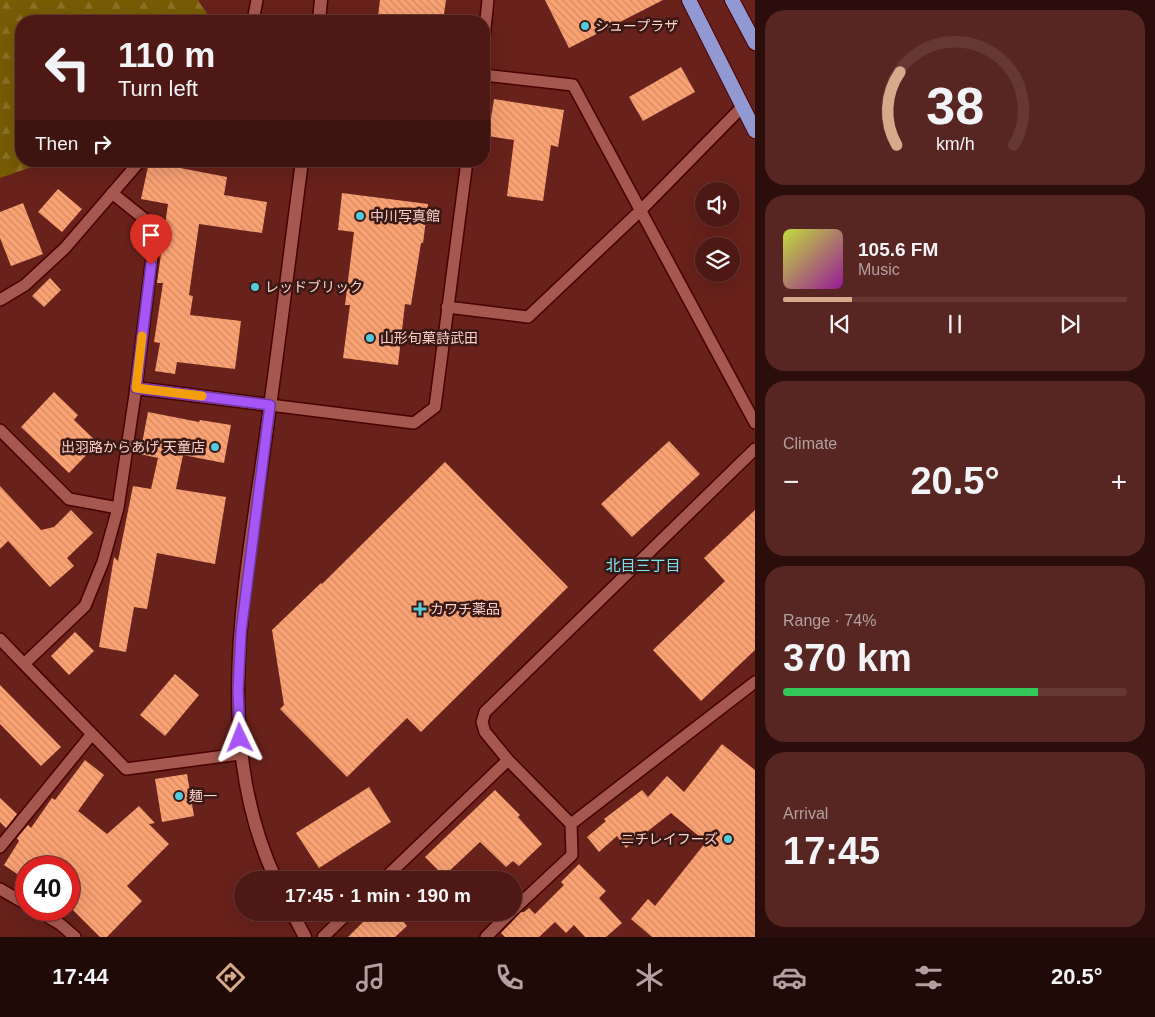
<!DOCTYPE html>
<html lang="en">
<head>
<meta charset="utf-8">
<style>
	body { margin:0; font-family:Helvetica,"Noto Sans JP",sans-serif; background:#582622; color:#f1f3f6; height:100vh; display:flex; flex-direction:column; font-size:19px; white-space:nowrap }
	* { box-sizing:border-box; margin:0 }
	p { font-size:16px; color:#b3a0a0 }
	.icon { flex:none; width:28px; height:28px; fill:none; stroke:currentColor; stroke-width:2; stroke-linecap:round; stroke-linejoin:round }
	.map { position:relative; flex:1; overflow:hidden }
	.panel { display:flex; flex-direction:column; gap:10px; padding:10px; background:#2b0e0b; width:400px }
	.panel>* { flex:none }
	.top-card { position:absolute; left:15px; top:15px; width:475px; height:152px; border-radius:20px; box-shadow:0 5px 20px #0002,0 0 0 1px #653834; background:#4e1914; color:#f1f3f6; overflow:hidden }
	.buttons { position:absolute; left:695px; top:182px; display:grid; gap:10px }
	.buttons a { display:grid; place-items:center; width:45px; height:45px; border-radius:50%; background:#4e1914; box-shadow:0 5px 20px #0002,0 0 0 1px #653834; font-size:25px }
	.speed { position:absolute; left:15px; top:856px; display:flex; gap:10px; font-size:25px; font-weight:700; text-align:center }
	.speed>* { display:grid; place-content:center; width:65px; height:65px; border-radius:50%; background:#4e1914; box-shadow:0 5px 20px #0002,0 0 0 1px #653834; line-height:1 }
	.speed .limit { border:8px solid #d22; background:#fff; color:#111 }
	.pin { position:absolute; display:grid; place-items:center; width:42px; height:42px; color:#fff; margin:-51px -21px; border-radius:50% 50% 50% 0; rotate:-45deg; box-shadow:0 0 5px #0007 }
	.pin .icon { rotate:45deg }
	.me { position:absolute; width:55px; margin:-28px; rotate:358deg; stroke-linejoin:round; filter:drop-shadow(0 0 4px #0008) }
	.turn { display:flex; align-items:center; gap:18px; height:105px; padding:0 20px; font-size:22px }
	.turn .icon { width:65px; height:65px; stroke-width:2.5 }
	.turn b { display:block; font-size:35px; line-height:42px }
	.then { display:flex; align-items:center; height:48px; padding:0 20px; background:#0003; gap:10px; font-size:19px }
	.big { font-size:38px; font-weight:800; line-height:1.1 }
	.panel .card { flex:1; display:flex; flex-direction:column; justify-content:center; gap:8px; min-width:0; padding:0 18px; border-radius:20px; background:#582622 }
	.panel .dial { align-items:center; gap:0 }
	.dial svg { height:130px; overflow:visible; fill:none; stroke:#653834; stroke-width:7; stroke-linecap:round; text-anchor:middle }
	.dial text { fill:#f1f3f6; stroke:none }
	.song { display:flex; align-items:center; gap:15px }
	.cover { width:60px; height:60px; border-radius:8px; background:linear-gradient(135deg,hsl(70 70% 55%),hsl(300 70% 35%)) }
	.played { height:5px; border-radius:2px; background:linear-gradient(90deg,#d6ab8b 20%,#653834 20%) }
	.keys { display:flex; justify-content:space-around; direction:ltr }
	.heat { display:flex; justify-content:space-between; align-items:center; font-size:28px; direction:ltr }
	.charge { height:8px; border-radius:4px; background:linear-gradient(90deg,#34c759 74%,#653834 0) }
	.trip { position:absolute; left:234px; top:871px; width:288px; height:50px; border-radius:25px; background:#4e1914; box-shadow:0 5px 20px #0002,0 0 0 1px #653834; font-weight:800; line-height:50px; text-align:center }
	.tab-bar { display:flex; height:80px; justify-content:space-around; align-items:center; background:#1f0a08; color:#b3a0a0 }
	.tab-bar .icon { width:35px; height:35px }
	.tab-bar .current { color:#d6ab8b }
	.tab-bar b { font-size:22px; color:#f1f3f6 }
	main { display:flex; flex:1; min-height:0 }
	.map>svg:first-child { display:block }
	.forest { fill:url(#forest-firs) }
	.building { fill:url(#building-back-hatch) }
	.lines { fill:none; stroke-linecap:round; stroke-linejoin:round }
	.service-casing { stroke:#490102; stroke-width:14 }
	.minor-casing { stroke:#490102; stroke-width:15 }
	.tertiary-casing { stroke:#490102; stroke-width:15 }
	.trunk-casing { stroke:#490102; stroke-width:16 }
	.service { stroke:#a5584f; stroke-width:11 }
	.minor { stroke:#a5584f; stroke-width:12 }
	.tertiary { stroke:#a5584f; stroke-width:12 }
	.trunk { stroke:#9299d2; stroke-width:14 }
	.route-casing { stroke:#6d37a1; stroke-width:12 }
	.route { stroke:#a855f7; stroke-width:9 }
	.slow { stroke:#f59e0b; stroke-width:9 }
	.poi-dot { fill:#53cbdb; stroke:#381815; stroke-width:2 }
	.labels { text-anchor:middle; stroke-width:5; stroke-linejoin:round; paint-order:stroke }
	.poi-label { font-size:14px; fill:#fdd1ca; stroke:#381815; text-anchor:start }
	.neighbourhood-label { font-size:15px; fill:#7be4f4; stroke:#381815 }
</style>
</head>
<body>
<main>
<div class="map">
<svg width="755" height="937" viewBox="0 0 755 937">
	<defs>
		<pattern id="forest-firs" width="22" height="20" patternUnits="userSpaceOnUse" patternTransform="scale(1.25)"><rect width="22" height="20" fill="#775b05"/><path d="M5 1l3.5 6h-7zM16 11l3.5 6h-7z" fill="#8b7228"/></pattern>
		<pattern id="building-back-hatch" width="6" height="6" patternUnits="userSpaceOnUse" patternTransform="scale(1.25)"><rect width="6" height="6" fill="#fba273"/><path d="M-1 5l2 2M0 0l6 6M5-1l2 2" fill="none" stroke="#cf8966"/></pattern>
	</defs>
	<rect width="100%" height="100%" fill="#68211b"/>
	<!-- forest -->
	<path class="forest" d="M0,0H198L212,21H21V161H49L0,178Z"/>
	<!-- building -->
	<path class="building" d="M380,0H446L443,21L406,17L405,20L378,16Z
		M545,0H663L569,48Z
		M681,67L695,92L643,121L629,97Z
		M494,99L564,110L558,147L551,145L543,201L507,196L514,140L488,136Z
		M149,162L227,177L224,195L267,202L262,233L199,224L189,295L193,296L190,315L241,321L235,369L177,362L175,374L155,371L160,343L154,342L163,283H157L168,204L141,199Z
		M58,189L82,209L62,232L38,212Z
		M342,193L428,204L423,243H421L411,305L405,304L398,365L343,358L350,305H345L354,232L338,230Z
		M23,203L43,254L11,266L0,238V212Z
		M50,278L61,290L44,307L32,296Z
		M54,392L78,415L74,420L98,443L69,473L21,427Z
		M148,412L199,422L200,420L231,425L224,463L183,455L176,489L226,497L215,564L157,553L147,609L134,607L126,652L99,647L114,557L118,561L133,486L151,489L158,458L140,454Z
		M669,441L700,474L632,537L601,504Z
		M445,462L568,587L421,732L407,718L347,777L280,709L284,705L272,630L321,583L322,584Z
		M0,486L41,530L54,527L71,510L93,533L67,558L74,566L50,587L8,541L0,549Z
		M755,510V650L701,701L653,650L725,581L704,558Z
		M75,632L94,651L69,675L51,656Z
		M175,674L199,695L165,736L140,715Z
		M0,685L61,747L41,766L0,724Z
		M722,744L755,770V937H652L631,919L648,899L655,906L706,842L671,813L626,848L617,836L599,852L587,837L606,821L604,819L642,790L648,797L667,776L684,792Z
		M85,760L104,775L78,811L107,834L139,806L155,823L149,824L169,844L127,886L142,901L107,937H100L69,906V868H26V880L4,865L19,841L17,838L28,825L31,828L52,798L55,800Z
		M187,774L194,816L162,822L155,779Z
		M369,787L391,822L319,868L296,833Z
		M495,790L520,815L518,817L542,844L519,866L513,861L506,867L480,842L444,876L425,857Z
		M0,798L17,814L6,828L0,822Z
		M579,864L606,891L599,898L622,923L606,937H585L574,925L566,933L555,922L539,937H505L501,933L521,912H524L529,908L535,914L564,885L561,882Z
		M373,912H395L407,926L395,937H348Z"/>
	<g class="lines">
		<defs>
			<path id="service" d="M253,21L257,0
				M484,38L488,0
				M484,75L573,85L755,423
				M112,193L147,221L153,233V248L136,388L118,508L103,562L85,606L24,664L126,769L240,754
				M0,300L25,285L65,248L140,161
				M447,307L528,317L640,211L743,106
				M270,405L414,423L435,407L467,161
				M0,430L69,499L118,508
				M0,639L24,664
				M508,760L571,824
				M0,847L92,734
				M383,880L508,760L485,732L482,722L485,712L755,449
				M0,889L26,904
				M36,910L60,924L75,937
				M512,911L572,855L571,824L755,682
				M323,937L349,912
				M486,937L511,912"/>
			<path id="minor" d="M136,388L270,405"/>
			<path id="tertiary" d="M319,21L321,0
				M276,880C210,740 246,581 266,435C279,344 290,252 302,161
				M292,912L305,937"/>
			<path id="trunk" d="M689,0L755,131
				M732,0L755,43"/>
		</defs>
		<!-- service casing -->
		<use href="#service" class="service-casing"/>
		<!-- minor casing -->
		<use href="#minor" class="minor-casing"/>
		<!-- tertiary casing -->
		<use href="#tertiary" class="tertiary-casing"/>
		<!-- trunk casing -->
		<use href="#trunk" class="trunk-casing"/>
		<!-- service -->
		<use href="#service" class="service"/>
		<!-- minor -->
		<use href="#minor" class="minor"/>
		<!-- tertiary -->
		<use href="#tertiary" class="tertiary"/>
		<!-- trunk -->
		<use href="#trunk" class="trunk"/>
	</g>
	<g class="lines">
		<defs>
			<path id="route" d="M151,265L136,388L270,405L241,632L238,690L240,738"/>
		</defs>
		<!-- route casing -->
		<use href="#route" class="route-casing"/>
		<!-- route -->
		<use href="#route" class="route"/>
		<!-- slow -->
		<path class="slow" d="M142,336L136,388L202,396"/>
	</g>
	<!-- markers -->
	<g class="poi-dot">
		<circle cx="585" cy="26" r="5"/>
		<circle cx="360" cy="216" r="5"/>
		<circle cx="255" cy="287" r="5"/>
		<circle cx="370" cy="338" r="5"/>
		<circle cx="215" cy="447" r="5"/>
		<path d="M417.5 601.5h5v5h5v5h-5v5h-5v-5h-5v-5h5z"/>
		<circle cx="179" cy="796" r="5"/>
		<circle cx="728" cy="839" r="5"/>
	</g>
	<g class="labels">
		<!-- poi labels -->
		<g class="poi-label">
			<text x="595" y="31">シュープラザ</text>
			<text x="370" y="221">中川写真館</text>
			<text x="265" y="292">レッドブリック</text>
			<text x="380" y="343">山形旬菓詩武田</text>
			<text x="205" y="452" text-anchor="end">出羽路からあげ 天童店</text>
			<text x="430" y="614">カワチ薬品</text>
			<text x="189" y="801">麺一</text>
			<text x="718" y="844" text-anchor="end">ニチレイフーズ</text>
		</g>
		<!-- neighbourhood labels -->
		<g class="neighbourhood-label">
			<text x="643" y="571">北目三丁目</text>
		</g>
	</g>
</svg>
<div class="buttons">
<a><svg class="icon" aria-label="sound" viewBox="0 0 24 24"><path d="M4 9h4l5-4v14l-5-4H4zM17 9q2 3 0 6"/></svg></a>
<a><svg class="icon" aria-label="layers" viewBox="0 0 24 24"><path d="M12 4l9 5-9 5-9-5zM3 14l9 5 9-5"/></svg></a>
</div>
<div class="speed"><div class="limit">40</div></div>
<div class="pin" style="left:151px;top:265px;background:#d93025"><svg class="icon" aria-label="arrive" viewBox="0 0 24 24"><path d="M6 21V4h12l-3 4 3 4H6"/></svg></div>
<svg class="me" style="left:240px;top:738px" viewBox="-20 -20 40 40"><path d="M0-17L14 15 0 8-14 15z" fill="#a855f7" stroke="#fff" stroke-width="4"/></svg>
<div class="trip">17:45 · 1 min · 190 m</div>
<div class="top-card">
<div class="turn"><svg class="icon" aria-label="left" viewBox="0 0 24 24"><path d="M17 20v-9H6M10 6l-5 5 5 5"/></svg><div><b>110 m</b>Turn left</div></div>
<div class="then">Then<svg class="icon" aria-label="right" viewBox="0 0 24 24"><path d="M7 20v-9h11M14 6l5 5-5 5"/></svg></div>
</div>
</div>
<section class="panel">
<div class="card dial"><svg viewBox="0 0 100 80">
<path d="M14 69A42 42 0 1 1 86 69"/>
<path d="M14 69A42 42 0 0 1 16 24" stroke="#d6ab8b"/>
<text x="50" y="56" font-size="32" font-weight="700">38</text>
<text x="50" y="72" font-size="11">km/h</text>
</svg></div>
<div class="card">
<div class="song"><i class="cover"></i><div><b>105.6 FM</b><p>Music</p></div></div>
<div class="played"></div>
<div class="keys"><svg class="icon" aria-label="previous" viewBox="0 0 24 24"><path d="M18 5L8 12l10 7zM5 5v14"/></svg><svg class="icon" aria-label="pause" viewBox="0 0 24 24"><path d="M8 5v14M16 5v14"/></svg><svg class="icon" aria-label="next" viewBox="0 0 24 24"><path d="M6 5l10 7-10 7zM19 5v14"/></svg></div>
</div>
<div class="card"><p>Climate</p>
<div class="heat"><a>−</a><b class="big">20.5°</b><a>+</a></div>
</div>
<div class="card"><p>Range · 74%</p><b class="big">370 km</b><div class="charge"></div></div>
<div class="card"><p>Arrival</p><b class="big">17:45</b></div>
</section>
</main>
<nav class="tab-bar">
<b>17:44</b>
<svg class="icon current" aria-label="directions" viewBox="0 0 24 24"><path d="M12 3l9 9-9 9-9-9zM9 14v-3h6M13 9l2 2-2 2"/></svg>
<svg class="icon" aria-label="music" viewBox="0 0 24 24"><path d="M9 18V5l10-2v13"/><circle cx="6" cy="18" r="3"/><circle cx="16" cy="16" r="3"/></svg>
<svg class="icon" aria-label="phone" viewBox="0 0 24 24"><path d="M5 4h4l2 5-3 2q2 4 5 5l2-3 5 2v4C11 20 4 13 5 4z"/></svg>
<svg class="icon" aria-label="climate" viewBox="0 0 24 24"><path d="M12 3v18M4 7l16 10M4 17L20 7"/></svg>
<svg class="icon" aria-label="car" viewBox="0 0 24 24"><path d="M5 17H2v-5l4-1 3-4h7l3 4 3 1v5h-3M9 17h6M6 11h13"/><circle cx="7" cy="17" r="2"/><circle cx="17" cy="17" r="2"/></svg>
<svg class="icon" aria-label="filters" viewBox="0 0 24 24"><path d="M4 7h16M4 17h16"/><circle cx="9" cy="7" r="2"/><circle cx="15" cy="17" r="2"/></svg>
<b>20.5°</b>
</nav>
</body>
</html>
